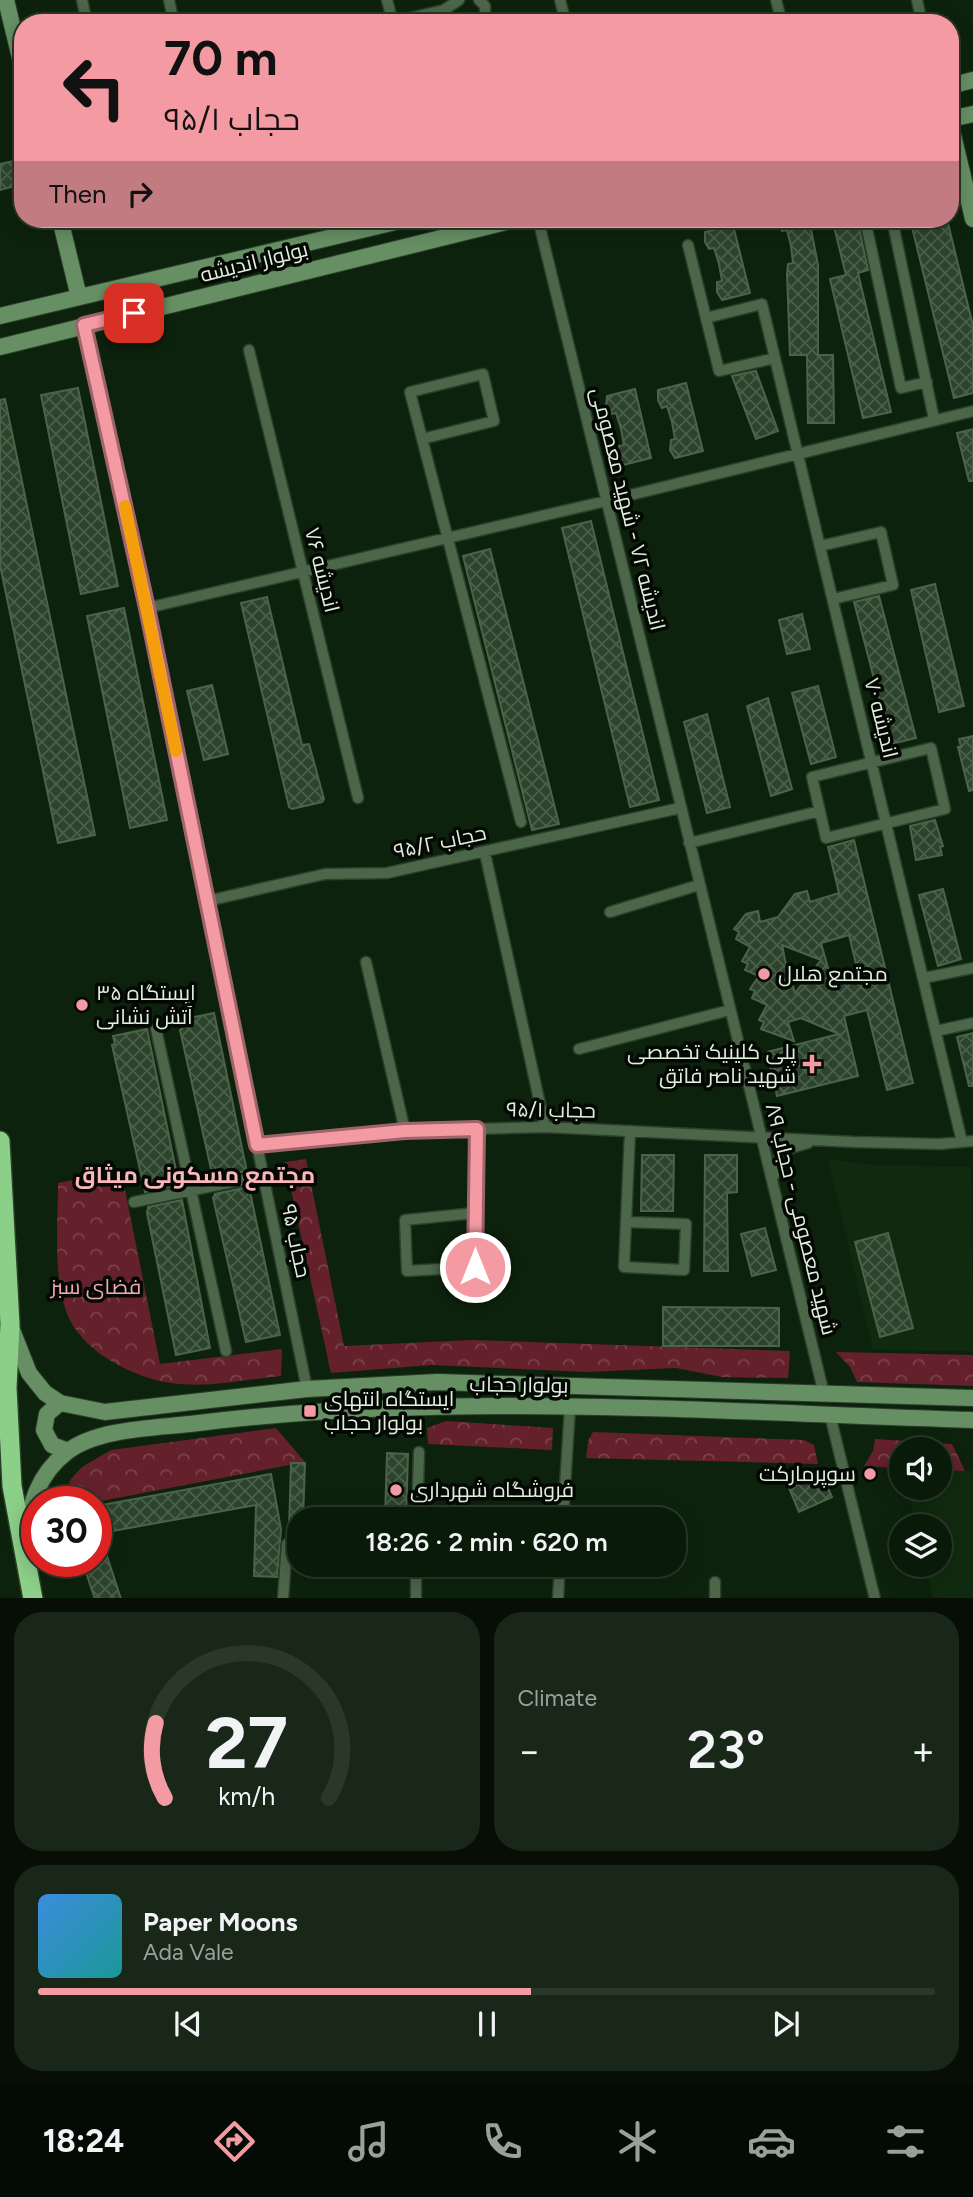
<!DOCTYPE html>
<html lang="en">
<head>
<meta charset="utf-8">
<style>
	body { margin:0; font-family:Figtree,Cairo,sans-serif; background:#182717; color:#f1f3f6; height:100vh; display:flex; flex-direction:column; font-size:26px; white-space:nowrap }
	* { box-sizing:border-box; margin:0 }
	p { font-size:23px; color:#99a19c }
	.icon { flex:none; width:38px; height:38px; fill:none; stroke:currentColor; stroke-width:2; stroke-linecap:round; stroke-linejoin:round }
	.map { position:relative; height:1598px; overflow:hidden }
	.details { display:flex; flex-direction:column; gap:14px; padding:14px; background:#060e05; flex:1 }
	.details>* { flex:none }
	.hud { position:absolute; left:14px; top:14px; width:945px; height:214px; border-radius:28px; box-shadow:0 4px 18px #0003,0 0 0 2px #2a382a; background:#f49aa3; color:#111; overflow:hidden }
	.fabs { position:absolute; left:889px; top:1437px; display:grid; gap:14px }
	.fabs a { display:grid; place-items:center; width:63px; height:63px; border-radius:50%; background:#0a1a09; box-shadow:0 4px 18px #0003,0 0 0 2px #2a382a; font-size:35px }
	.speed { position:absolute; left:21px; top:1486px; display:flex; gap:14px; font-size:35px; font-weight:700; text-align:center }
	.speed>* { display:grid; place-content:center; width:91px; height:91px; border-radius:50%; background:#0a1a09; box-shadow:0 4px 18px #0003,0 0 0 2px #2a382a; line-height:1 }
	.speed .limit { border:10px solid #d22; background:#fff; color:#111 }
	.pin { position:absolute; display:grid; place-items:center; width:60px; height:60px; color:#fff; margin:-30px; border-radius:14px; box-shadow:0 4px 10px #0006 }
	.me { position:absolute; width:77px; margin:-38px; rotate:0deg; stroke-linejoin:round; filter:drop-shadow(0 0 5px #0008) }
	.turn { display:flex; align-items:center; gap:24px; height:147px; padding:0 35px; font-size:32px }
	.turn .icon { width:91px; height:91px; stroke-width:2.5 }
	.turn b { display:block; font-size:49px; line-height:60px }
	.then { display:flex; align-items:center; height:66px; padding:0 35px; background:#0003; gap:14px; font-size:26px }
	.big { font-size:52px; font-weight:600; line-height:1.1 }
	.details .card { flex:1; display:flex; flex-direction:column; justify-content:center; gap:10px; min-width:0; padding:0 24px; border-radius:28px; background:#182717 }
	.details .dial { align-items:center; gap:0 }
	.dial svg { height:182px; overflow:visible; fill:none; stroke:#2a382a; stroke-width:7; stroke-linecap:round; text-anchor:middle }
	.dial text { fill:#f1f3f6; stroke:none }
	.song { display:flex; align-items:center; gap:21px }
	.cover { width:84px; height:84px; border-radius:10px; background:linear-gradient(135deg,hsl(210 70% 55%),hsl(180 70% 35%)) }
	.played { height:7px; border-radius:4px; background:linear-gradient(90deg,#f49aa3 55%,#2a382a 55%) }
	.keys { display:flex; justify-content:space-around; direction:ltr }
	.heat { display:flex; justify-content:space-between; align-items:center; font-size:38px; direction:ltr }
	.details .tiles { flex:1; display:grid; gap:14px; grid-template-columns:1fr 1fr }
	.card:last-child { grid-column:span 2 }
	.trip { position:absolute; left:287px; top:1507px; width:399px; height:70px; border-radius:28px; background:#0a1a09; box-shadow:0 4px 18px #0003,0 0 0 2px #2a382a; font-weight:600; line-height:70px; text-align:center }
	.tab-bar { display:flex; height:112px; justify-content:space-around; align-items:center; background:#040a04; color:#99a19c }
	.tab-bar .icon { width:49px; height:49px }
	.tab-bar .selected { color:#f49aa3 }
	.tab-bar b { font-size:32px; color:#f1f3f6 }
	.map>svg:first-child { display:block }
	.built { fill:#102a0f }
	.forest { fill:url(#forest-crowns) }
	.building { fill:url(#building-cross-hatch); stroke:#4c634a; stroke-width:2; fill-rule:evenodd }
	.lines { fill:none; stroke-linecap:round; stroke-linejoin:round }
	.street-casing { stroke:#2b3f2a; stroke-width:13 }
	.secondary-casing { stroke:#2b3f2a; stroke-width:18 }
	.highway-casing { stroke:#2b3f2a; stroke-width:22 }
	.street { stroke:#4c664a; stroke-width:10 }
	.secondary { stroke:#669063; stroke-width:16 }
	.highway { stroke:#8ccf88; stroke-width:19 }
	.route-casing { stroke:#9f646a; stroke-width:18 }
	.route { stroke:#f49aa3; stroke-width:12 }
	.slow { stroke:#f59e0b; stroke-width:12 }
	.poi-dot { fill:#f49aa3; stroke:#030902; stroke-width:2.5 }
	.labels { text-anchor:middle; stroke-width:7; stroke-linejoin:round; paint-order:stroke }
	.street-label { font-size:21px; fill:#e1efe0; stroke:#030902 }
	.poi-label { font-size:21px; fill:#e1efe0; stroke:#030902; text-anchor:start }
	.park-label { font-size:21px; fill:#f5a9af; stroke:#030902 }
	.neighbourhood-label { font-size:23px; font-weight:bold; fill:#fab6bb; stroke:#030902 }
</style>
</head>
<body>
<div class="map">
<svg width="973" height="1599" viewBox="0 0 973 1599">
	<defs>
		<pattern id="forest-crowns" width="20" height="18" patternUnits="userSpaceOnUse" patternTransform="scale(1.75)"><rect width="20" height="18" fill="#64212c"/><path d="M2 6a3 3 0 1 1 6 0M12 15a3 3 0 1 1 6 0" fill="none" stroke="#7a424a"/></pattern>
		<pattern id="building-cross-hatch" width="8" height="8" patternUnits="userSpaceOnUse" patternTransform="scale(1.75)"><rect width="8" height="8" fill="#2d442c"/><path d="M0 0l8 8M0 8l8-8" fill="none" stroke="#4b5f4a"/></pattern>
	</defs>
	<rect width="100%" height="100%" fill="#0d220c"/>
	<!-- built -->
	<path class="built" d="M828,1159L874,1165L971,1167L973,1351L873,1350Z
		M940,1470L973,1471V1598H933L925,1565L940,1564V1526H916L907,1488H940Z"/>
	<!-- forest -->
	<path class="forest" d="M306,1159L344,1346L472,1340L790,1351L788,1378L722,1377L676,1368L586,1372L431,1365L331,1373L285,1162Z
		M121,1170L160,1364L282,1349L281,1376C214,1383 173,1397 111,1361C96,1352 78,1337 70,1320C52,1285 58,1223 58,1183Z
		M836,1352L973,1355V1386L857,1382L850,1367Z
		M446,1421L553,1428L552,1450L428,1444L427,1428Z
		M276,1428L305,1462L96,1502H60L71,1479L82,1467L111,1450Z
		M593,1432L804,1440L814,1445L818,1464L586,1458L588,1441Z
		M875,1439L952,1444L965,1471L940,1470V1449H901V1468L864,1466L873,1451Z"/>
	<!-- building -->
	<path class="building" d="M23,159V184L0,190V164Z
		M775,219H809L818,265V355H833L834,423H808L807,355H790L787,274L788,264L793,263L791,246L787,230L782,231Z
		M832,219H857L868,270L858,273L891,412L863,418L830,279L846,275Z
		M910,219H947L973,326V393L954,398Z
		M733,225L750,293L722,300L717,292V282L722,281L719,264L714,248L709,249L705,242V232Z
		M756,371L778,431L756,439L732,376Z
		M686,383L703,451L675,458L670,450L671,440L675,439L672,422L667,406L662,408L658,400V390Z
		M78,388L118,586L81,594L41,395Z
		M635,389L651,458L623,465L619,456V446L624,445L621,429L616,413L611,414L606,407L607,396Z
		M5,399L95,835L58,843L0,565V400Z
		M973,429V481H969L957,433Z
		M591,521L659,800L630,807L562,528Z
		M490,549L559,824L532,830L463,556Z
		M935,584L964,706L939,712L911,590Z
		M879,596L916,738L891,744L854,602Z
		M267,597L302,745L309,744L324,799L322,802L292,809L289,807L241,603Z
		M124,608L167,820L130,828L87,616Z
		M802,614L810,649L787,654L779,620Z
		M212,685L228,754L204,760L187,691Z
		M818,686L836,757L811,764L792,693Z
		M768,698L792,789L771,796L747,706Z
		M707,714L730,807L707,813L684,722Z
		M973,736V790L969,791L958,747H961L959,739Z
		M935,820L943,846L940,847L942,855L916,860L910,826Z
		M854,840L913,1083L887,1090L867,1010L844,1016L858,1076L777,1096L767,1052L839,1034L801,1018L788,1022L794,1041L761,1029L764,1022L759,1020L767,1005L752,998L755,991L750,989L759,976L745,970L748,964L742,961L750,947L736,939L739,932L734,929L746,914L758,911L760,922L778,917L795,894L807,891L810,902L839,893L828,847ZM849,935L857,968L830,975L821,943ZM782,945L821,960L795,993L785,960Z
		M943,889L961,959L938,966L919,895Z
		M214,1013L246,1167V1171L213,1178L180,1030L182,1029L180,1020Z
		M147,1029L179,1185L145,1192L112,1045L115,1044L113,1036Z
		M973,1033V1086H969L957,1037Z
		M642,1155H674L673,1211H641Z
		M705,1155H737V1192L727,1193L728,1271H704Z
		M249,1187L280,1335L246,1342L213,1198L215,1194Z
		M182,1200L210,1348L176,1355L147,1213L148,1207Z
		M765,1228L776,1270L752,1276L741,1234Z
		M888,1233L913,1328L880,1337L855,1242Z
		M663,1307L779,1308V1346H663Z
		M387,1453L408,1454L406,1519H385Z
		M291,1463H305L303,1519H299V1530H289Z
		M819,1469L832,1497L799,1512L787,1483Z
		M271,1474L281,1529L277,1577L254,1576L256,1505L96,1534V1506Z
		M107,1556L121,1599H95L83,1564Z"/>
	<g class="lines">
		<defs>
			<path id="street" d="M82,0L87,23
				M169,0L174,23
				M387,0L393,23
				M479,0L485,6V23
				M560,0L566,23
				M776,0L782,23
				M917,0L922,23
				M392,22L444,10L459,0
				M538,219L824,1394
				M865,219L901,388L927,382
				M892,219L934,419
				M688,245L706,318
				M84,325L147,608L307,1389
				M249,350L358,798
				M775,358L719,371L706,318L762,304L962,1142
				M422,439L494,421L483,374L410,392L521,822
				M820,546L881,532L893,585L833,599
				M147,608L606,501L973,411
				M931,748L945,809L826,838L812,777Z
				M689,843L820,811
				M485,853L545,1127
				M207,901L325,874L387,873L680,808
				M610,912L699,885
				M366,962L405,1131
				M924,978L973,968
				M156,1029L226,1351
				M936,1031L973,1023
				M579,1049L730,1010
				M257,1145L405,1131L545,1127L854,1142L940,1144L973,1141
				M774,1175L781,1151L808,1143
				M134,1202L263,1176
				M475,1213L405,1220L407,1271L475,1267L477,1129
				M626,1222L686,1224L684,1270L624,1267L630,1131
				M830,1415L875,1599
				M417,1519L419,1452
				M563,1519L570,1407
				M283,1599L287,1544
				M416,1599V1564
				M558,1599L560,1564
				M715,1599V1582"/>
			<path id="secondary" d="M6,0L23,70
				M950,86L973,80
				M950,119L973,114
				M950,122L973,219
				M60,219L79,297
				M0,316L408,219
				M0,347L518,219
				M12,1330L29,1373L45,1393L60,1403L105,1412L307,1389L437,1382L973,1398
				M60,1403L47,1414L44,1430L52,1445L68,1451
				M26,1540C29,1505 38,1474 67,1452C96,1429 154,1428 190,1424C450,1391 712,1412 973,1420"/>
			<path id="highway" d="M0,1141L10,1324L7,1388L12,1486L33,1599"/>
		</defs>
		<!-- street casing -->
		<use href="#street" class="street-casing"/>
		<!-- secondary casing -->
		<use href="#secondary" class="secondary-casing"/>
		<!-- highway casing -->
		<use href="#highway" class="highway-casing"/>
		<!-- street -->
		<use href="#street" class="street"/>
		<!-- secondary -->
		<use href="#secondary" class="secondary"/>
		<!-- highway -->
		<use href="#highway" class="highway"/>
	</g>
	<g class="lines">
		<defs>
			<path id="route" d="M134,313L84,325L147,608L257,1145L405,1131L477,1129L475,1267"/>
		</defs>
		<!-- route casing -->
		<use href="#route" class="route-casing"/>
		<!-- route -->
		<use href="#route" class="route"/>
		<!-- slow -->
		<path class="slow" d="M125,506L176,751"/>
	</g>
	<!-- markers -->
	<g class="poi-dot">
		<circle cx="764" cy="974" r="7"/>
		<circle cx="82" cy="1005" r="7"/>
		<path d="M808.5 1053.5h7v7h7v7h-7v7h-7v-7h-7v-7h7z"/>
		<rect x="303" y="1404" width="14" height="14" rx="3.5"/>
		<circle cx="870" cy="1474" r="7"/>
		<circle cx="396" cy="1490" r="7"/>
	</g>
	<g class="labels">
		<!-- street labels -->
		<g class="street-label">
			<text transform="translate(254 262) rotate(-14)" y="7">بولوار اندیشه</text>
			<text transform="translate(628 509) rotate(76)" y="7">اندیشه ۷۲ - شهید معصومی</text>
			<text transform="translate(322 570) rotate(76)" y="7">اندیشه ۷۶</text>
			<text transform="translate(881 718) rotate(76)" y="7">اندیشه ۷۰</text>
			<text transform="translate(440 842) rotate(-12)" y="7">حجاب ۹۵/۲</text>
			<text transform="translate(551 1110) rotate(1)" y="7">حجاب ۹۵/۱</text>
			<text transform="translate(801 1219) rotate(76)" y="7">شهید معصومی - حجاب ۸۹</text>
			<text transform="translate(296 1241) rotate(78)" y="7">حجاب ۹۵</text>
			<text transform="translate(519 1385) rotate(1)" y="7">بولوار حجاب</text>
		</g>
		<!-- poi labels -->
		<g class="poi-label">
			<text x="778" y="981">مجتمع هلال</text>
			<text x="96" y="1000">ایستگاه ۳۵<tspan x="96" dy="24">آتش نشانی</tspan></text>
			<text x="796" y="1059" text-anchor="end">پلی کلینیک تخصصی<tspan x="796" dy="24">شهید ناصر فاتق</tspan></text>
			<text x="324" y="1406">ایستگاه انتهای<tspan x="324" dy="24">بولوار حجاب</tspan></text>
			<text x="856" y="1481" text-anchor="end">سوپرمارکت</text>
			<text x="410" y="1497">فروشگاه شهرداری</text>
		</g>
		<!-- park labels -->
		<g class="park-label">
			<text x="96" y="1294">فضای سبز</text>
		</g>
		<!-- neighbourhood labels -->
		<g class="neighbourhood-label">
			<text x="195" y="1183">مجتمع مسکونی میثاق</text>
		</g>
	</g>
</svg>
<div class="fabs">
<a><svg class="icon" aria-label="sound" viewBox="0 0 24 24"><path d="M4 9h4l5-4v14l-5-4H4zM17 9q2 3 0 6"/></svg></a>
<a><svg class="icon" aria-label="layers" viewBox="0 0 24 24"><path d="M12 4l9 5-9 5-9-5zM3 14l9 5 9-5"/></svg></a>
</div>
<div class="speed"><div class="limit">30</div></div>
<div class="pin" style="left:134px;top:313px;background:#d93025"><svg class="icon" aria-label="arrive" viewBox="0 0 24 24"><path d="M6 21V4h12l-3 4 3 4H6"/></svg></div>
<svg class="me" style="left:475px;top:1267px" viewBox="-20 -20 40 40"><circle r="17" fill="#f49aa3" stroke="#fff" stroke-width="3"/><path d="M0-11L8 9 0 5-8 9z" fill="#fff"/></svg>
<div class="trip">18:26 · 2 min · 620 m</div>
<div class="hud">
<div class="turn"><svg class="icon" aria-label="left" viewBox="0 0 24 24"><path d="M17 20v-9H6M10 6l-5 5 5 5"/></svg><div><b>70 m</b>حجاب ۹۵/۱</div></div>
<div class="then">Then<svg class="icon" aria-label="right" viewBox="0 0 24 24"><path d="M7 20v-9h11M14 6l5 5-5 5"/></svg></div>
</div>
</div>
<section class="details">
<div class="tiles">
<div class="card dial"><svg viewBox="0 0 100 80">
<path d="M14 69A42 42 0 1 1 86 69"/>
<path d="M14 69A42 42 0 0 1 10 36" stroke="#f49aa3"/>
<text x="50" y="56" font-size="32" font-weight="700">27</text>
<text x="50" y="72" font-size="11">km/h</text>
</svg></div>
<div class="card"><p>Climate</p>
<div class="heat"><a>−</a><b class="big">23°</b><a>+</a></div>
</div>
<div class="card">
<div class="song"><i class="cover"></i><div><b>Paper Moons</b><p>Ada Vale</p></div></div>
<div class="played"></div>
<div class="keys"><svg class="icon" aria-label="previous" viewBox="0 0 24 24"><path d="M18 5L8 12l10 7zM5 5v14"/></svg><svg class="icon" aria-label="pause" viewBox="0 0 24 24"><path d="M8 5v14M16 5v14"/></svg><svg class="icon" aria-label="next" viewBox="0 0 24 24"><path d="M6 5l10 7-10 7zM19 5v14"/></svg></div>
</div>
</div>
</section>
<nav class="tab-bar">
<b>18:24</b>
<svg class="icon selected" aria-label="directions" viewBox="0 0 24 24"><path d="M12 3l9 9-9 9-9-9zM9 14v-3h6M13 9l2 2-2 2"/></svg>
<svg class="icon" aria-label="music" viewBox="0 0 24 24"><path d="M9 18V5l10-2v13"/><circle cx="6" cy="18" r="3"/><circle cx="16" cy="16" r="3"/></svg>
<svg class="icon" aria-label="phone" viewBox="0 0 24 24"><path d="M5 4h4l2 5-3 2q2 4 5 5l2-3 5 2v4C11 20 4 13 5 4z"/></svg>
<svg class="icon" aria-label="climate" viewBox="0 0 24 24"><path d="M12 3v18M4 7l16 10M4 17L20 7"/></svg>
<svg class="icon" aria-label="car" viewBox="0 0 24 24"><path d="M5 17H2v-5l4-1 3-4h7l3 4 3 1v5h-3M9 17h6M6 11h13"/><circle cx="7" cy="17" r="2"/><circle cx="17" cy="17" r="2"/></svg>
<svg class="icon" aria-label="filters" viewBox="0 0 24 24"><path d="M4 7h16M4 17h16"/><circle cx="9" cy="7" r="2"/><circle cx="15" cy="17" r="2"/></svg>
</nav>
</body>
</html>
